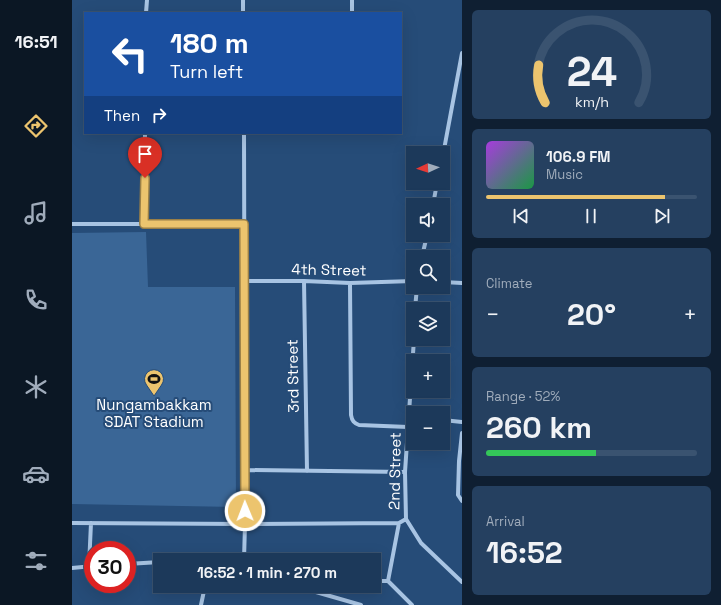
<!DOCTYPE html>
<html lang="en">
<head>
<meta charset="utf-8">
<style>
	body { margin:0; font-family:"Space Grotesk",sans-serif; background:#254060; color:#f1f3f6; height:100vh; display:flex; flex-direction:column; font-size:15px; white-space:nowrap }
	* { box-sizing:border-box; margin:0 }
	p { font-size:13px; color:#a0acbb }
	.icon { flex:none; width:22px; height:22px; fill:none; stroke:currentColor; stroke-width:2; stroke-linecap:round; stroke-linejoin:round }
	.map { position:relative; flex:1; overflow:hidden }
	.side { display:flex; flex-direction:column; gap:10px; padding:10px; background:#0f1f32; width:259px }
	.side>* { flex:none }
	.banner { position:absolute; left:12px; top:12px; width:318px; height:122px; border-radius:0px; box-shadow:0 4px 16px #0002,0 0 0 1px #3a5370; background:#1a4fa0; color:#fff; overflow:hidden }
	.needle { width:26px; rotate:267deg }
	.tools { position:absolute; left:334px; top:146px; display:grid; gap:8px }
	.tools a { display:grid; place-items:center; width:44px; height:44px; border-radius:0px; background:#1c395a; box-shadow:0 4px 16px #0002,0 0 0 1px #3a5370; font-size:20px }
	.speed { position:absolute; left:12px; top:541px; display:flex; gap:8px; font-size:20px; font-weight:700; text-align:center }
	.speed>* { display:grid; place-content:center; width:52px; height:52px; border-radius:50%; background:#1c395a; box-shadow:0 4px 16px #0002,0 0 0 1px #3a5370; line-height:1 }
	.speed .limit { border:6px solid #d22; background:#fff; color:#111 }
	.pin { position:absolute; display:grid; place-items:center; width:34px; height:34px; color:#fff; margin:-41px -17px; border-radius:50% 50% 50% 0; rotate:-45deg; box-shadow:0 0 4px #0007 }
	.pin .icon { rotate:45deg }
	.me { position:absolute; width:44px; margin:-22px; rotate:359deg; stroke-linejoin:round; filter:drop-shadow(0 0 3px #0008) }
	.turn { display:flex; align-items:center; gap:14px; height:84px; padding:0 20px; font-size:18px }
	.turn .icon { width:52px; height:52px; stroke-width:2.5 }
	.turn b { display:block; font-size:28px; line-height:34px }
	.then { display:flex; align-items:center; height:38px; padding:0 20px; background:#0003; gap:8px; font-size:15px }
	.big { font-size:30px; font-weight:700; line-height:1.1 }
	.side .tile { flex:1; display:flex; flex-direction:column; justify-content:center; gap:6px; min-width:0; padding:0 14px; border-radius:6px; background:#254060 }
	.side .dial { align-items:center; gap:0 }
	.dial svg { height:104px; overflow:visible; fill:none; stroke:#3a5370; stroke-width:7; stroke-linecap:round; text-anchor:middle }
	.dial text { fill:#f1f3f6; stroke:none }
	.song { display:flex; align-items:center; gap:12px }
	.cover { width:48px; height:48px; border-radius:6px; background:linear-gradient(135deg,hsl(280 70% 55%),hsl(140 70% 35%)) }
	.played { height:4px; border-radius:2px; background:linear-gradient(90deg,#ecc46e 85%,#3a5370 85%) }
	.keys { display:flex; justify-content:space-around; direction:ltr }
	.heat { display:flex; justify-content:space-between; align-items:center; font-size:22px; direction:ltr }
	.charge { height:6px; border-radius:3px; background:linear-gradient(90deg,#34c759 52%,#3a5370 0) }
	.trip { position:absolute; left:81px; top:553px; width:228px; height:40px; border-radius:0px; background:#1c395a; box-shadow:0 4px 16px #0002,0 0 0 1px #3a5370; font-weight:700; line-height:40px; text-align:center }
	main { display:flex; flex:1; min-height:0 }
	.tab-bar { display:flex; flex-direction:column; width:72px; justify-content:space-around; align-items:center; background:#0b1724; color:#a0acbb }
	.tab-bar .icon { width:28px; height:28px }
	.tab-bar .active { color:#ecc46e }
	.tab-bar b { font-size:18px; color:#f1f3f6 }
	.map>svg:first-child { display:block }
	.green { fill:#3a6696 }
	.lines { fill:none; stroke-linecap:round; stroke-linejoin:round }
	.street { stroke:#a8c4e3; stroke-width:4 }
	.route-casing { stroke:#997f48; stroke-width:10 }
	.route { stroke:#ecc46e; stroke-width:7 }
	.labels { text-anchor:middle; stroke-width:4; stroke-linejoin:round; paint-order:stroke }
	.street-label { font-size:15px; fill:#fff; stroke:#264c78 }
	.poi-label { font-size:15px; fill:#fff; stroke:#264c78 }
</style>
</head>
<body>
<main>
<nav class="tab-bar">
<b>16:51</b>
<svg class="icon active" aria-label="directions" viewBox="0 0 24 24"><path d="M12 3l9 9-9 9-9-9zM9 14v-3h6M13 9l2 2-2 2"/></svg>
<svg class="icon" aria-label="music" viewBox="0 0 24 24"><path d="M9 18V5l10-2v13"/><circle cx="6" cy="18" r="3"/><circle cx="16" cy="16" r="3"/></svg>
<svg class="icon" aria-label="phone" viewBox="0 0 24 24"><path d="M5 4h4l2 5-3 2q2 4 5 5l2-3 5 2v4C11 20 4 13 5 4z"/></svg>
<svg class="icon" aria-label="climate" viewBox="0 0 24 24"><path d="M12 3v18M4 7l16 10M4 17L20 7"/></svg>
<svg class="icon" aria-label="car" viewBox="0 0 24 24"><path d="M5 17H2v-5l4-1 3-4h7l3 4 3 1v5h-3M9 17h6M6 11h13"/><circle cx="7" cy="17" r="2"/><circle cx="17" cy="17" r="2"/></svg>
<svg class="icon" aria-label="filters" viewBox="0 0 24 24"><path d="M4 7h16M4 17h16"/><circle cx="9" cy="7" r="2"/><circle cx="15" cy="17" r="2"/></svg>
</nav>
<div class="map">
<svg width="390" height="605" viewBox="0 0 390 605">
	<rect width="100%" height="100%" fill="#264c78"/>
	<!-- green -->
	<path class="green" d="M74,232L76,287H163L164,507L0,504V233Z"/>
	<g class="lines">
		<!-- street -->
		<path class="street" d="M171,0V13
			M74,13L75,0
			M280,13V0
			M172,133L173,524L172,560
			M371,155L390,53
			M361,205L365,183
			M0,224H172
			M72,224L73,133
			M350,257L355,235
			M172,281H232L278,283L341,281
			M232,281L235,471
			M371,282L390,283
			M278,283L279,415C280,421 282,423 287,425L336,427
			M343,309L345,287
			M342,339L333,472L334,519L349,543L390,582
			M371,420L390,422
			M390,433L387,461L386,495L390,501
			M172,470L333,472
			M0,523L173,524L327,523L334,519
			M110,560H118
			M55,564L88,562
			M17,566L19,523
			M0,568L21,566
			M302,581H316L340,605
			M316,581L327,523
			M223,586L289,605
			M129,605L133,586"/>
	</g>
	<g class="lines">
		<defs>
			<path id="route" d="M73,178L72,224H172L173,511"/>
		</defs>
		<!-- route casing -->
		<use href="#route" class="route-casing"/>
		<!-- route -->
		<use href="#route" class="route"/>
	</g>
	<!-- icons -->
	<defs>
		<symbol id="stadium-pin" viewBox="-11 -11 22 30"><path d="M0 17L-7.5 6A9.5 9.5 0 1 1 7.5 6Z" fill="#ecc46e" stroke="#264c78"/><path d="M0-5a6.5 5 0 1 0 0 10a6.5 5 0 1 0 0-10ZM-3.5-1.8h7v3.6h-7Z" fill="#111"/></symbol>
	</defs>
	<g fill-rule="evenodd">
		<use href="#stadium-pin" x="71" y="368" width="22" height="30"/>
	</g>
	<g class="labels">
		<!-- street labels -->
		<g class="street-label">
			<text transform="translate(257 270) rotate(1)" y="5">4th Street</text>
			<text transform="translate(221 376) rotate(-91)" y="5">3rd Street</text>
			<text transform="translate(323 471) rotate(-89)" y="5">2nd Street</text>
		</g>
		<!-- poi labels -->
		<g class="poi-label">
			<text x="82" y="410">Nungambakkam<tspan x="82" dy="17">SDAT Stadium</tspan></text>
		</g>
	</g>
</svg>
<div class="tools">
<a><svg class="needle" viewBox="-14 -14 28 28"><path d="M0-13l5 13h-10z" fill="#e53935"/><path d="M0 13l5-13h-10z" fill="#a0acbb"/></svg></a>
<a><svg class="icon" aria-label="sound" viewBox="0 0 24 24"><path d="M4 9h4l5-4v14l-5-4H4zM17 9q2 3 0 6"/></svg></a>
<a><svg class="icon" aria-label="search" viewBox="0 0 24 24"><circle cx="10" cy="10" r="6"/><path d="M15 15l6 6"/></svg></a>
<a><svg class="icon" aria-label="layers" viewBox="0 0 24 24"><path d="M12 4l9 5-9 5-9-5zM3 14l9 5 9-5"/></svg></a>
<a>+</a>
<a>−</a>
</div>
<div class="speed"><div class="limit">30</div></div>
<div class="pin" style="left:73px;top:178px;background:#d93025"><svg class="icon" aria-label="arrive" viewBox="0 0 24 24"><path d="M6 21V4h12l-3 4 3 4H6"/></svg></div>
<svg class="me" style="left:173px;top:511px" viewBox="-20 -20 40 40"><circle r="17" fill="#ecc46e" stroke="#fff" stroke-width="3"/><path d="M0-11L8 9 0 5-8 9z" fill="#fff"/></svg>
<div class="trip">16:52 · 1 min · 270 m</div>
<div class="banner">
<div class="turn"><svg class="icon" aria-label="left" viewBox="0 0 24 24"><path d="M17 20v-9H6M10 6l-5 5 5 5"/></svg><div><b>180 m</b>Turn left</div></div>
<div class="then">Then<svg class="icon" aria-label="right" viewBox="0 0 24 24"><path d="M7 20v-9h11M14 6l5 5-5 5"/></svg></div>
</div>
</div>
<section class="side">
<div class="tile dial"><svg viewBox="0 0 100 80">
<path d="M14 69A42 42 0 1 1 86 69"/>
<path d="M14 69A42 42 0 0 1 9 40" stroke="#ecc46e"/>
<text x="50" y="56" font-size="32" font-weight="700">24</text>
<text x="50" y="72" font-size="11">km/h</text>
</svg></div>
<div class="tile">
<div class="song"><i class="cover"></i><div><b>106.9 FM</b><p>Music</p></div></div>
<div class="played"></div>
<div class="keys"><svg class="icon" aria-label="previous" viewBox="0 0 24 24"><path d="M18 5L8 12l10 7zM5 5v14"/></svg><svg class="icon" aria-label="pause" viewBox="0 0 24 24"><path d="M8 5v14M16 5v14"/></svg><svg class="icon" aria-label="next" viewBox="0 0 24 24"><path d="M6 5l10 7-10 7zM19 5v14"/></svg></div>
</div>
<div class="tile"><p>Climate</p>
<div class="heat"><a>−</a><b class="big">20°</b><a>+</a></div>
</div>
<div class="tile"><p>Range · 52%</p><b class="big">260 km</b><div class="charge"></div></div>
<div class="tile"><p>Arrival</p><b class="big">16:52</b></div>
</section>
</main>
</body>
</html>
